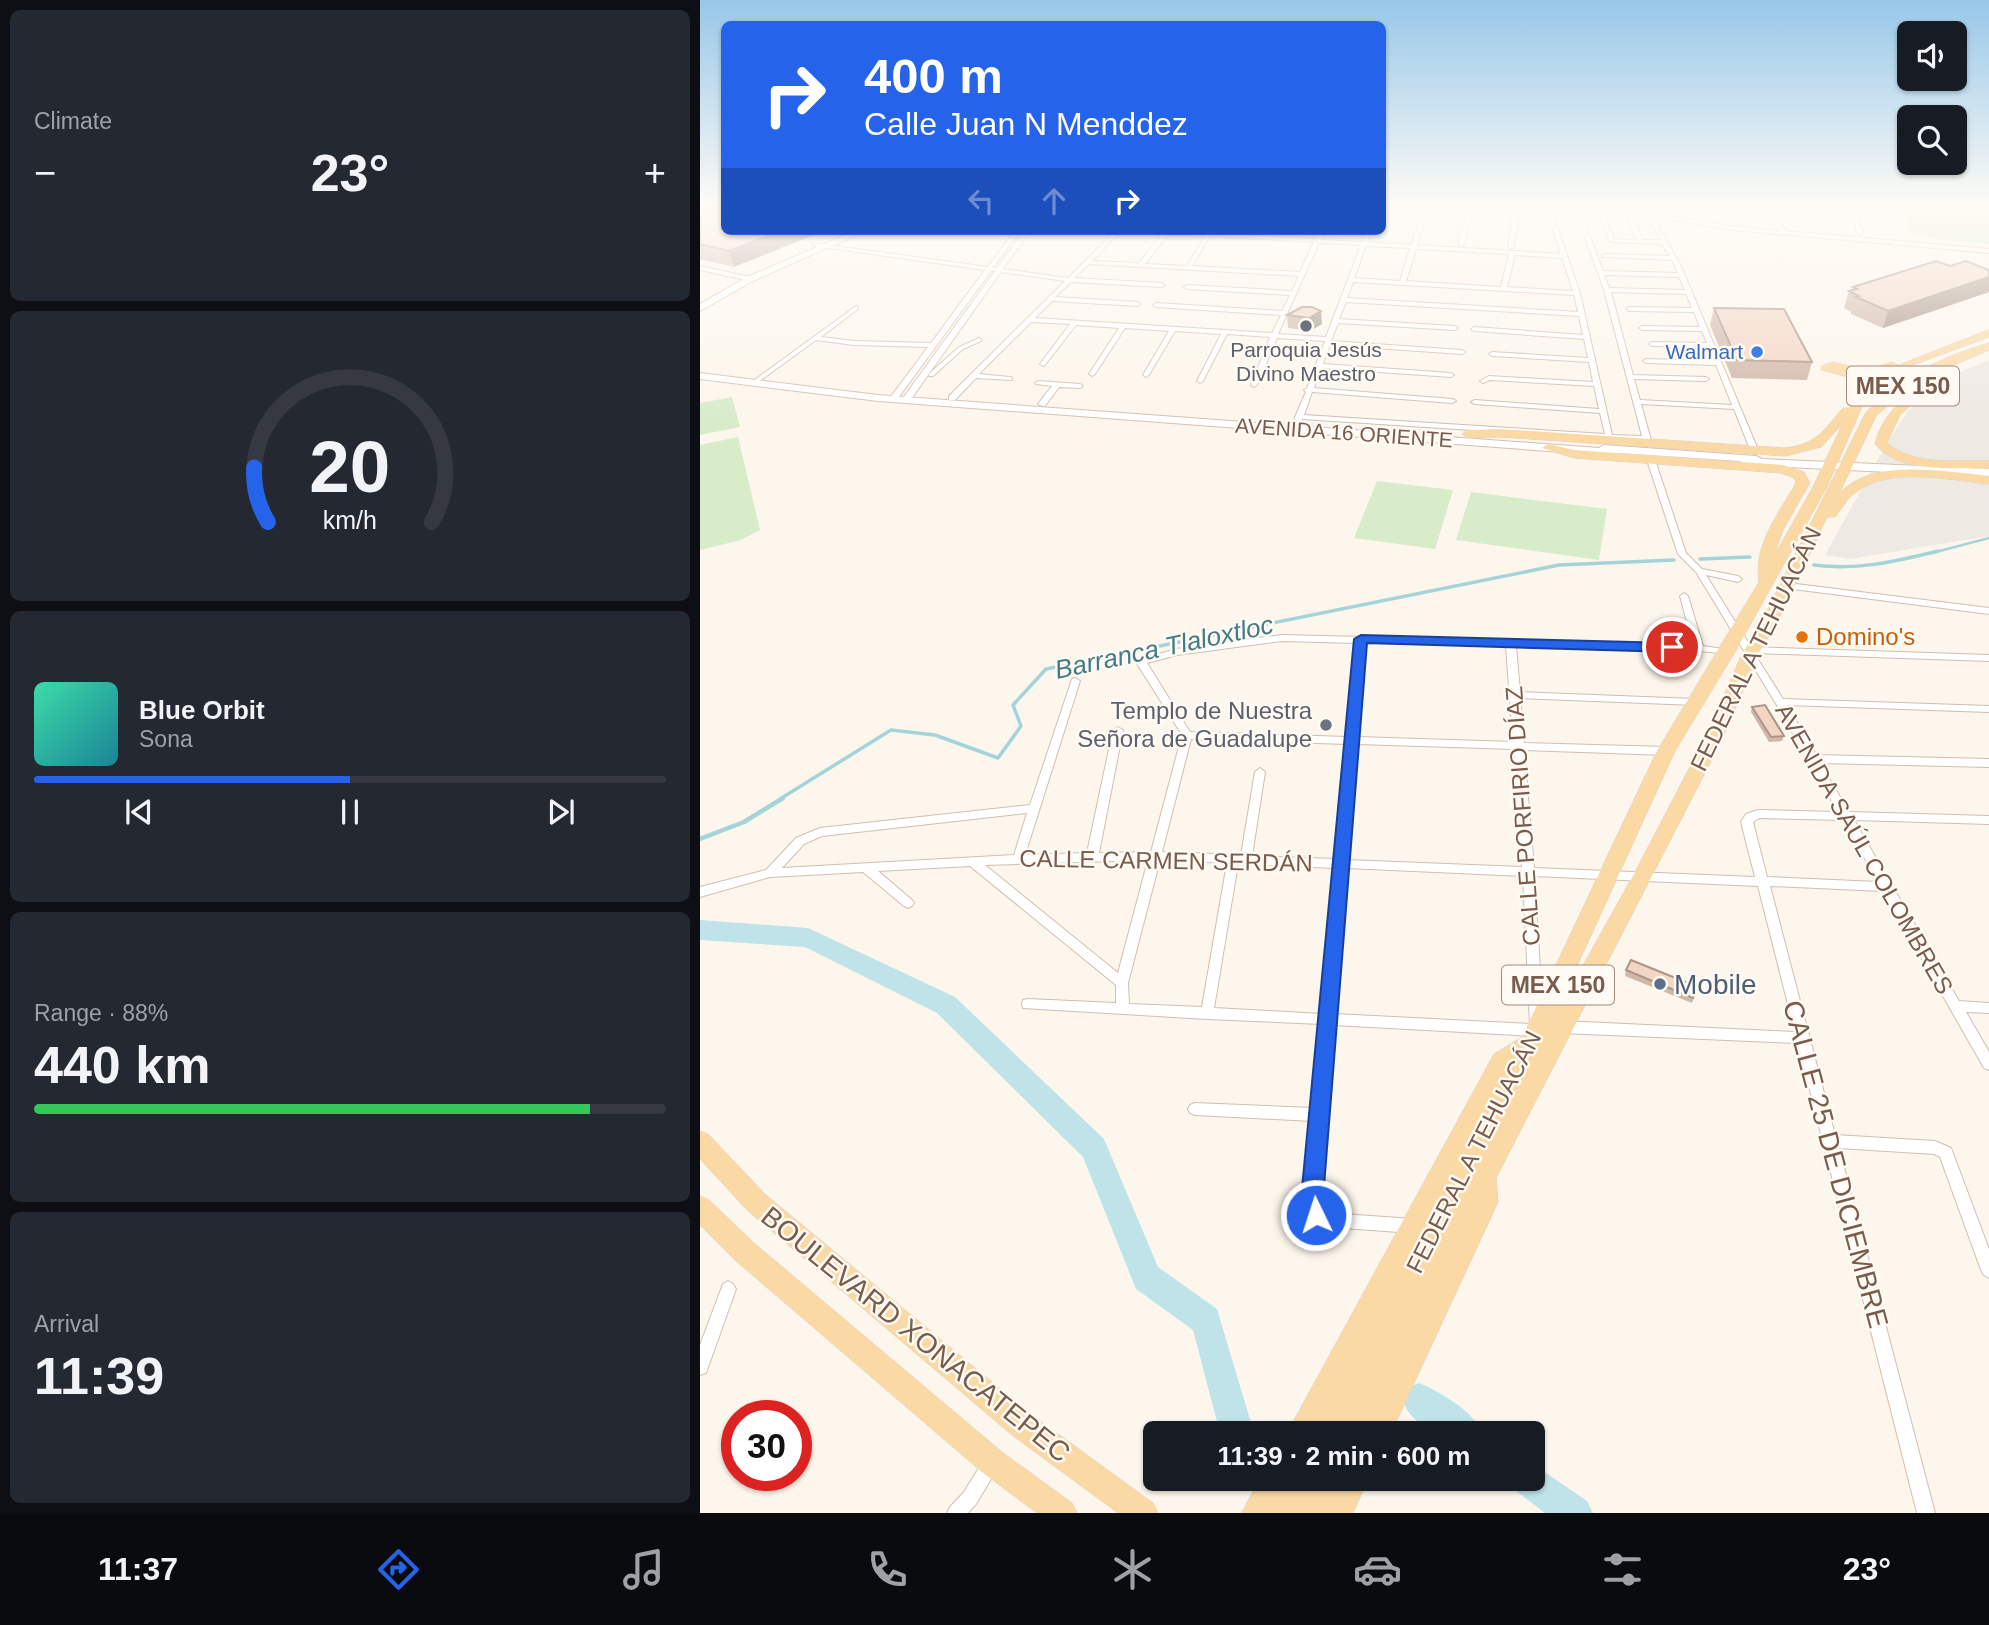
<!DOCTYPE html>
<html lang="en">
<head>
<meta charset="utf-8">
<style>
	body { margin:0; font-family:Arial,sans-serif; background:#242831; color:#f1f3f6; height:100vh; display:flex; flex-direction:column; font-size:26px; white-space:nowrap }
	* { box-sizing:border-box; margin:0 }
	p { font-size:23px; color:#9ea1a6 }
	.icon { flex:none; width:38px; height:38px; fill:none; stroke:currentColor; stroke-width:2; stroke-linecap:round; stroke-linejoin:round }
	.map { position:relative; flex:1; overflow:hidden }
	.panel { display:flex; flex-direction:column; gap:10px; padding:10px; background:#0d0f14; width:700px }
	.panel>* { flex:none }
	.hud { position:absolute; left:21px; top:21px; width:665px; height:214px; border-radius:10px; box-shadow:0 2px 5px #0004; background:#2563eb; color:#fff; overflow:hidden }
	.tools { position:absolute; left:1197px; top:21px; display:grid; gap:14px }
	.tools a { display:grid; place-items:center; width:70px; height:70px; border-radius:10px; background:#171b24; box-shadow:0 2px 5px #0004; font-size:35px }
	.speed { position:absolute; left:21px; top:1400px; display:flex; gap:14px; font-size:35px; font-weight:700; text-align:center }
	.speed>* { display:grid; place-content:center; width:91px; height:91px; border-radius:50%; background:#171b24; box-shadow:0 2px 5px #0004; line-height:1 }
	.speed .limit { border:10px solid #d22; background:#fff; color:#111 }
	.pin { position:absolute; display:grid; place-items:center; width:60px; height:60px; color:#fff; margin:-30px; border:4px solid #fff; border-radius:50%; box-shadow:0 2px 7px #0007 }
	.me { position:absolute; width:77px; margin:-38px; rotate:356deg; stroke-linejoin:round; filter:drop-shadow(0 0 5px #0008) }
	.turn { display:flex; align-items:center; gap:24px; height:147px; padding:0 28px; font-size:32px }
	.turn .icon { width:91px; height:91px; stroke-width:2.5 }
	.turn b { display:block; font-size:49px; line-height:60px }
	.lanes { display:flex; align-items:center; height:66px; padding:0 28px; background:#0003; justify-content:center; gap:35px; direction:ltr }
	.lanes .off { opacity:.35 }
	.big { font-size:52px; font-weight:600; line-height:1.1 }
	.panel .card { flex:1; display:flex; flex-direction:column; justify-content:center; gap:10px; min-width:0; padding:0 24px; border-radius:10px; background:#242831 }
	.panel .dial { align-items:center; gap:0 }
	.dial svg { height:182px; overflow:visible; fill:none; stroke:#363941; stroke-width:7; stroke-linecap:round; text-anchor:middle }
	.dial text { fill:#f1f3f6; stroke:none }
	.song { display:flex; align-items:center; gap:21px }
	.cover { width:84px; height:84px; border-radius:10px; background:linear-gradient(135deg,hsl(160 70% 55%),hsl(190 70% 35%)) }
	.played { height:7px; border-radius:4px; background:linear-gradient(90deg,#2563eb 50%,#363941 50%) }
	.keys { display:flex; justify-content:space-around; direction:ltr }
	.heat { display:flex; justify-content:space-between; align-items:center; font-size:38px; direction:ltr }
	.charge { height:10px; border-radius:5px; background:linear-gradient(90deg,#34c759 88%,#363941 0) }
	.trip { position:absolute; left:443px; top:1421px; width:402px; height:70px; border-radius:10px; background:#171b24; box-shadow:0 2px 5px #0004; font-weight:600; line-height:70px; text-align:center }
	.dock { display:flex; height:112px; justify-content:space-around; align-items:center; background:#090b0e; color:#9ea1a6 }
	.dock .icon { width:49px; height:49px }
	.dock .active { color:#2563eb }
	.dock b { font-size:32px; color:#f1f3f6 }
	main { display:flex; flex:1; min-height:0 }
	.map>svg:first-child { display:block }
	.industrial { fill:#efe9e4 }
	.green { fill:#d8ecc9 }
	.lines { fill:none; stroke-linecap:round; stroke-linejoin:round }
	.stream-far2 { stroke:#a5d3da; stroke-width:2.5 }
	.stream-far1 { stroke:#a5d3da; stroke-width:3.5 }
	.stream { stroke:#a5d3da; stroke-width:4.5 }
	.river { fill:#bfe3e8; fill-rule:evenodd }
	.minor-casing { stroke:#d1beb0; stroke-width:2 }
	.secondary-casing { stroke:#d6c0b0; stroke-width:2 }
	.primary-casing { stroke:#dad1cd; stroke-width:1 }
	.minor { fill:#fff; fill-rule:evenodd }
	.secondary { fill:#fff; fill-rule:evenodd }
	.primary { fill:#fbd9a5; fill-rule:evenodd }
	.wall { fill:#d1b7a8 }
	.shaded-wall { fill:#aa9588 }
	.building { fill:#f3d5c3; stroke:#aa9588; stroke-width:2 }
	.route { fill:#2563eb; stroke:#184099; stroke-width:2 }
	.worship-dot { fill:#6b7280; stroke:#fffaf3; stroke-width:2.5 }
	.shop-dot { fill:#3f7fe0; stroke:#fffaf3; stroke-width:2.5 }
	.food-dot { fill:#e8710a; stroke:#fffaf3; stroke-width:2.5 }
	.service-dot { fill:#5c6f8a; stroke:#fffaf3; stroke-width:2.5 }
	.labels { text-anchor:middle; stroke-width:5; stroke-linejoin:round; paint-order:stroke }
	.far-worship-label { font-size:21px; fill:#5b616d; stroke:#fffaf3 }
	.far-shop-label { font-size:21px; fill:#366cbe; stroke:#fffaf3; text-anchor:end }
	.far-street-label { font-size:21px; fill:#7a5c4d; stroke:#fffaf3 }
	.shield { fill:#fffaf3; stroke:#a28b7f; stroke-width:2 }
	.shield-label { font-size:23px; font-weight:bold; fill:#7a5c4d }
	.food-label { font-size:24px; fill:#c56008; stroke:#fffaf3; text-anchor:start }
	.street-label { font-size:24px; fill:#7a5c4d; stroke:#fffaf3 }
	.worship-label { font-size:24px; fill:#5b616d; stroke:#fffaf3; text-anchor:end }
	.water-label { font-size:26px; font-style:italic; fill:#437c86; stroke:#fffaf3 }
	.near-service-label { font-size:28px; fill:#4e5e75; stroke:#fffaf3; text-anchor:start }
	.near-street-label { font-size:28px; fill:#7a5c4d; stroke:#fffaf3 }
</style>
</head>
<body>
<main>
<section class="panel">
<div class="card"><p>Climate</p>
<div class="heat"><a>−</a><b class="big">23°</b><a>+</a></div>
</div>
<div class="card dial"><svg viewBox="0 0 100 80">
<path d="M14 69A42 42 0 1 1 86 69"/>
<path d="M14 69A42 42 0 0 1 8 45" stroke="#2563eb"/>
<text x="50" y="56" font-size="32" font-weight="700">20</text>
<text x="50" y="72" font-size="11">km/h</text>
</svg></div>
<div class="card">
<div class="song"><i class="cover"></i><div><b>Blue Orbit</b><p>Sona</p></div></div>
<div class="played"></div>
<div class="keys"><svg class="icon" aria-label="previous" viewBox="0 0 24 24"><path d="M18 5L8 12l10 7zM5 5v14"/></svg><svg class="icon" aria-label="pause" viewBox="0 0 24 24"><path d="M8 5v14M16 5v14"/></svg><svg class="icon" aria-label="next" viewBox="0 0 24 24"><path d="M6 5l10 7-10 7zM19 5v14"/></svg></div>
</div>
<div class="card"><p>Range · 88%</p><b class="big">440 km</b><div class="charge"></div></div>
<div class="card"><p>Arrival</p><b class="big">11:39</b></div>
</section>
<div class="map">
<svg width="1289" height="1513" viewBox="0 0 1289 1513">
	<rect width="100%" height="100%" fill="#fdf6ec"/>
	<!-- industrial -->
	<path class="industrial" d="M1289,360V536L1150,559L1125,555L1187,443L1209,410L1249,376Z"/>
	<!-- green -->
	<path class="green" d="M1195,206H1287L1289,209V244L1213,236L1204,212Z
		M32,397L40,427L0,435V403Z
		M38,437L60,530L41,540L0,550V445Z
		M677,481L753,490L735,549L654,538Z
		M771,492L907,509L899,560L756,540Z"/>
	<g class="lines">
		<!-- stream-far2 -->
		<path class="stream-far2" d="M1232,553L1289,538"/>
		<!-- stream-far1 -->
		<path class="stream-far1" d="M1000,559L1050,557
			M1114,565C1157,571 1197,561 1238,551
			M80,799L191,730L235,735L298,758L321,726L313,705L346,669L859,565L974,560"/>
		<!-- stream -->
		<path class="stream" d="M0,839L44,822L83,798"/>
		<!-- river -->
		<path class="river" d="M0,920L108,928L255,997L404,1139L458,1267L517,1309L554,1433H520L493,1330L436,1289L383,1157L237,1013L105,947L0,940Z
			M719,1383C740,1392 774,1411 782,1433C749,1433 717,1436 702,1400L707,1388Z
			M833,1464L887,1501L893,1513H845L816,1491L811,1479H833Z"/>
		<defs>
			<path id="minor" d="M724,206H729L717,245L861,254L845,206H850L880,293L912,435L942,436L904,290L874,206H879L903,271L978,273L972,260L903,257L902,256L905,254L970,256L962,244L910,242L895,206H900L914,239L937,240L925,213L928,211L931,213L943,240H961L947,216L917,206H924L948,213L951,211L953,214L1032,226L1080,231L1064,206H1069L1086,231L1289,249V253L1032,230L953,217L981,266L1059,452L1055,454L1051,452L1034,409L941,404L952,444L948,446H945L943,441L602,419L600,426H594L595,417L606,392L604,390L607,388L625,341L577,338L557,385L554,387L551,385L570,337L527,334L503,381L500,383L497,381L521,334L475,331L449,375L446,377L443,375L469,331L425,328L395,374L392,376L389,374L419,328L376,325L345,365L343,366L340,364L370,324L331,322L279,374L310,377L312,378V380L276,378L255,400H249V396L365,281L301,272L209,402H203V398L295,271H291L196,401L189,399L228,347L154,345L116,340L54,385L49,384L156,306L158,307V309L121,337L154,341L231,343L285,270L115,246L112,244L113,243L288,267L314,231H320L293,267L297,268L324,231H330L303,269L368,278L415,231H421L392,261L439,263L463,233L449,231H479L615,239L619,231H625L621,240L662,242L666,231H672L668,242L711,245ZM469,234L505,236L487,266L445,264ZM510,236L614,242L600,272L492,266ZM619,243L661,245L626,337L578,334ZM666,246L710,248L700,281L654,278ZM716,249L809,254L801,287L706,281ZM815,255L862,258L873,291L807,287ZM389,264L599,276L592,291L487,285L484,287L487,289L590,295L582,311L456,303L453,305L456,307L581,315L572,333L335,318L352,301L438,306L441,304L438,302L355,297L371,282L462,287L465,285L462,283L374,278ZM904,275L979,277L985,290L909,288ZM653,282L874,295L878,312L647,298ZM911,292L986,294L992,308L929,307L926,309L929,311L994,312L1000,327L942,326L939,328L942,330L1002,331L1007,343L952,342L949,344L952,346L1008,347L1014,361L946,359L943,361L946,363L1016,365L1032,405L940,400L934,379L1006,381L1009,379L1006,377L933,375ZM646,302L879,316L883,335L774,327L771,329L774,331L884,339L888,358L792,352L789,354L792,356L889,362L893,382L789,376L780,381L783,383L790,380L894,386L899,409L775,400L771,402L775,404L900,413L905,434L604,415L612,392L752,403L756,401L752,399L614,388L621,368L751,377L754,375L751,373L623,364L630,345L762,354L765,352L762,350L631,341L638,323L755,330L758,328L755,326L639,319Z
				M768,206H774L764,244L761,246L758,244Z
				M814,206H820L814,247L811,249L808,247Z
				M1043,206H1053L1055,207L1052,209Z
				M1145,206H1151L1155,208L1194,207L1197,209L1194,211L1157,212L1163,233L1160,235L1157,233L1152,211Z
				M0,266L50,277L53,279L50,281L0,270Z
				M279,338L281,339V341L263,349L233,376H229V374L259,347Z
				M338,381L380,384L383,386L380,388L359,387L345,406H342L338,404L352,386L336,384L335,383Z
				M948,458L955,460L986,553L1002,569L1038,576L1042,579L1038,582L1006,575L1051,647L1289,655V661L1054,653L1083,699L1289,706V712L1087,705L1116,755L1289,759V767L1120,763L1149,812L1289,816V824L1154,820L1259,1001L1289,1003V1013L1266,1012L1289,1052V1070L1284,1068L1183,891L1070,886L1135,1135L1235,1141L1251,1148L1289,1249V1278L1284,1275L1281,1270L1240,1157L1234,1154L1139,1148L1235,1513H1217L1098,1043L862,1033L857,1031L855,1027L857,1023L862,1021L1095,1032L1058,886L834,876L844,1030L842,1034L837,1036L634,1025L619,1199L622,1210L629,1213L713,1219L718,1221L720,1226L718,1231L713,1233L629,1227L611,1220L605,1199L612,1121L495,1115L490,1113L488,1109L490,1105L495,1103L613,1108L621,1024L507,1019L323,1008L322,1004L323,1000L328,999L416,1003V985L270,866L178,871L212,900L214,903L212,906L208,908L204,906L163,872L70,877L0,897V887L66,870L96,838L120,828L330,805L372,679L375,678L380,681L325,855L387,853L413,730L418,727L423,730L399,853L451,852L482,735L436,662L438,660L476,649L582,635L993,645L980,596L984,593L988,596L1003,646L1030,650L1032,652L1030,654L999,651L816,646L820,692L995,699L1000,702L995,705L820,698L824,743L966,747L971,751L966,755L824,750L834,868L1055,877L1041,822L1046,814L1058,810L1138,812L1075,702L996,572L978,554L947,460ZM582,641L656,643L647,737L490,732L447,663L477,655ZM665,643L806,646L813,742L658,737ZM491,739L647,744L636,859L552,856L565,772L560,768L555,772L541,855L462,852ZM657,744L814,749L822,867L647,860ZM327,813L314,855L82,868L104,844L122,836ZM1059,818L1143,820L1178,882L1067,877L1053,822ZM448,860L418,973L285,865ZM460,860L527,863L502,1007L429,1004L428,983ZM538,864L635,868L622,1014L514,1008ZM647,868L823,876L830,1024L635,1014Z
				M1088,583L1289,608V614L1085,588V584Z
				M28,1281L33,1284L36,1289L6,1373L0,1375V1345L23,1284Z
				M291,1455L297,1458L300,1464L276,1504L268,1513H247L250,1507L264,1492L285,1458Z"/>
			<path id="secondary" d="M154,231H165L53,281L0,311V304L47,277Z
				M0,373L178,395L899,448L904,445L1056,456L1062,459L1289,469V477L1045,465L1040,461L920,453L915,456L178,401L0,379Z"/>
			<path id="primary" d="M1289,330V337L1213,365L1182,384L1165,400L1127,487L1035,652L975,751L852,1021L934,874L1005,738L1042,654L1062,621L1165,414C1194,379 1246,355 1289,343V350L1243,370L1248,373L1246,375L1200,415L1187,443C1213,466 1257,460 1289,461V469C1253,467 1200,474 1175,444C1182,413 1208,394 1232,375L1201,394L1176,416L1139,494C1171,457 1246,472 1289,476V484C1249,480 1191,466 1156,492C1147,498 1142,509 1135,517H1127L1078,621L1058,654L1023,738L796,1178L798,1202L691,1433H587L794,1054L822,1037L957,751L1059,582C1053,545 1079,513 1096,483L1094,478L1081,473L874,458L842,448L848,444L874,450L1083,465L1104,472L1110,483L1083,530L1074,556L1113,487L1142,425L1121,447L1085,456L800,437L768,438L762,434L768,430L800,429L1085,448C1117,444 1123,431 1143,408H1150L1156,383L1148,377L1121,370V366L1133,362L1166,370L1192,362L1198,365ZM1191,369L1167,385L1166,380L1161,376L1167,377Z
				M0,1131L8,1134L66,1195L332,1415L453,1503L458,1513H418L312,1435L48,1211L0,1159Z
				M0,1196L9,1200L54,1243L302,1452L372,1503L377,1513H337L282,1472L36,1261L0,1225Z
				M560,1479H668L653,1513H542Z"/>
		</defs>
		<!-- minor casing -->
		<use href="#minor" class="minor-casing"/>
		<!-- secondary casing -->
		<use href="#secondary" class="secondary-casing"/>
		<!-- primary casing -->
		<use href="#primary" class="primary-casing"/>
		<!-- minor -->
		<use href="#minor" class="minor"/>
		<!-- secondary -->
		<use href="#secondary" class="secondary"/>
		<!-- primary -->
		<use href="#primary" class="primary"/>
	</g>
	<!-- wall -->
	<path class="wall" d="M20,206L34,267L0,259V213Z
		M1250,266L1289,270V292L1183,328L1151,314V312L1144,308L1149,291L1152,290L1153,287Z
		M602,307L622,324L610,331L588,328L587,315Z
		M1014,308L1112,362L1107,380L1032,378L1010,325Z
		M1052,707L1084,736L1082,741L1069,742L1051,712Z
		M926,970L998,987L992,1003L925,976Z"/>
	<!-- shaded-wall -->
	<path class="shaded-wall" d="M80,231H124L34,267L29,251Z
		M1289,277V292L1183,328L1188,311Z
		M621,311L622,324L610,331L609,318Z"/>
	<!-- building -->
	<path class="building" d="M20,206H24V231H80L29,251L0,244V213Z
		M1236,261L1250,266L1266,261L1289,270V277L1188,311L1156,297L1159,296L1149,291L1157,289L1153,287Z
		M602,307H612L621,311L609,318L587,315Z
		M1014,308L1084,309L1112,362L1037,360Z
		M1065,705L1084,736L1071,737L1052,707Z
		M931,960L998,987L993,998L926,970Z"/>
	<!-- sky -->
	<linearGradient id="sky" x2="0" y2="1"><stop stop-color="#97c7e8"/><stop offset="0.49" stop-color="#fefbf6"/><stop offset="1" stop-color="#fefbf6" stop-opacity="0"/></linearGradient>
	<rect width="1289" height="418" fill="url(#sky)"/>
	<!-- route -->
	<path class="route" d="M661,635L972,643L979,647L972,652L667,643L623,1199L627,1215L624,1223L616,1226L608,1223L601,1199L654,639Z"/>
	<!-- markers -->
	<g class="worship-dot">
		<circle cx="606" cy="326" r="7"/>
		<circle cx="626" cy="725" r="7"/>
	</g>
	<circle class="shop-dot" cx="1057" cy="352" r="7"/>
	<circle class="food-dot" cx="1102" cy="637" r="7"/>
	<circle class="service-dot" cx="960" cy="984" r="7"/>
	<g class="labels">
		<!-- far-worship labels -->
		<g class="far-worship-label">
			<text x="606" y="357">Parroquia Jesús<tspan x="606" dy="24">Divino Maestro</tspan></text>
		</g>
		<!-- far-shop labels -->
		<g class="far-shop-label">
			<text x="1043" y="359">Walmart</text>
		</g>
		<!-- far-street labels -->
		<g class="far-street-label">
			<text transform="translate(644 433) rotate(4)" y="7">AVENIDA 16 ORIENTE</text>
		</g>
		<!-- shield labels -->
		<g class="shield">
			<rect x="1147" y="366.5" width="112" height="39" rx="5"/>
			<rect x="802" y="965.5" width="112" height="39" rx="5"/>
		</g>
		<g class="shield-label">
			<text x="1203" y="394">MEX 150</text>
			<text x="858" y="993">MEX 150</text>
		</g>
		<!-- food labels -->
		<g class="food-label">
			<text x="1116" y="645">Domino's</text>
		</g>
		<!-- street labels -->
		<g class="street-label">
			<text transform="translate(1056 649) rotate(-64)" y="8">FEDERAL A TEHUACÁN</text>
			<text transform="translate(823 816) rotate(-94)" y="8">CALLE PORFIRIO DÍAZ</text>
			<text transform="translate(1164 849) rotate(60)" y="8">AVENIDA SAÚL COLOMBRES</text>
			<text transform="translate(466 861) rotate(1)" y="8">CALLE CARMEN SERDÁN</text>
			<text transform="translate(774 1152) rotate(-63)" y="8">FEDERAL A TEHUACÁN</text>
		</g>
		<!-- worship labels -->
		<g class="worship-label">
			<text x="612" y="719">Templo de Nuestra<tspan x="612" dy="28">Señora de Guadalupe</tspan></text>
		</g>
		<!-- water labels -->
		<g class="water-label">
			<text transform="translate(464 647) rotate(-12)" y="9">Barranca Tlaloxtloc</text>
		</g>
		<!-- near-service labels -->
		<g class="near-service-label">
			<text x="974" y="994">Mobile</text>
		</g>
		<!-- near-street labels -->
		<g class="near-street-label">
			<text transform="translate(1136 1164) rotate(75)" y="10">CALLE 25 DE DICIEMBRE</text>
			<text transform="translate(216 1334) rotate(39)" y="10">BOULEVARD XONACATEPEC</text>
		</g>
	</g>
</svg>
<div class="tools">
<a><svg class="icon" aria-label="sound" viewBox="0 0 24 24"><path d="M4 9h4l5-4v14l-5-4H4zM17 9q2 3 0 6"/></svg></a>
<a><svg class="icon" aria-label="search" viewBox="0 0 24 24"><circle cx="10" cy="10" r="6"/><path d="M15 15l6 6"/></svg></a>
</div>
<div class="speed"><div class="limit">30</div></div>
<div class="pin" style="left:972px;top:647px;background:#d93025"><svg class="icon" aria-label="arrive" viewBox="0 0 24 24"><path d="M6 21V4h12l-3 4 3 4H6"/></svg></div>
<svg class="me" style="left:616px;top:1215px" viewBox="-20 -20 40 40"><circle r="17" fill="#2563eb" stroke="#fff" stroke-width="3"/><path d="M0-11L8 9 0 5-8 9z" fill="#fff"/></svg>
<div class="trip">11:39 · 2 min · 600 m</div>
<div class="hud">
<div class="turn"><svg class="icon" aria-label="right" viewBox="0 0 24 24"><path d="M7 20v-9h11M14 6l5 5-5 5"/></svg><div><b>400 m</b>Calle Juan N Menddez</div></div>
<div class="lanes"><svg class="icon off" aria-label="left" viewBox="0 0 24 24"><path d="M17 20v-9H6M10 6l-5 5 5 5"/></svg><svg class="icon off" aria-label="ahead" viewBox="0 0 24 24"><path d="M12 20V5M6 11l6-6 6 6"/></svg><svg class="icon" aria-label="right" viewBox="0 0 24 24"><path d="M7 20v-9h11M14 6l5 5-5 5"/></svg></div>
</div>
</div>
</main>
<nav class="dock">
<b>11:37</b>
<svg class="icon active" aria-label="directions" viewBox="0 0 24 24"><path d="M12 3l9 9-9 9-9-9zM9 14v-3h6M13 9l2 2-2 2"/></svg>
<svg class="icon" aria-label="music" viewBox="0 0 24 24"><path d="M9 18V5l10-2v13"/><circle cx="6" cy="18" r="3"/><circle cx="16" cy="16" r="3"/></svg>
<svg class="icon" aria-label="phone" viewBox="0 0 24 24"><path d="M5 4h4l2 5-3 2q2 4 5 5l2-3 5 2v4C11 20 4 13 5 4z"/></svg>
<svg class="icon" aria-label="climate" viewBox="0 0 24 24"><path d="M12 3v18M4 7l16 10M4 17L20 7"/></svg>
<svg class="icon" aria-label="car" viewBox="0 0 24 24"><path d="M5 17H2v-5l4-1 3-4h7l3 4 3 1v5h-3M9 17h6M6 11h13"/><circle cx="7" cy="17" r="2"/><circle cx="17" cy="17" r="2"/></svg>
<svg class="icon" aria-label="filters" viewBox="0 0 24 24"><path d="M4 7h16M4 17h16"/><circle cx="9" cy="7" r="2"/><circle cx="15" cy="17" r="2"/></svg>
<b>23°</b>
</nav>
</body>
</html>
